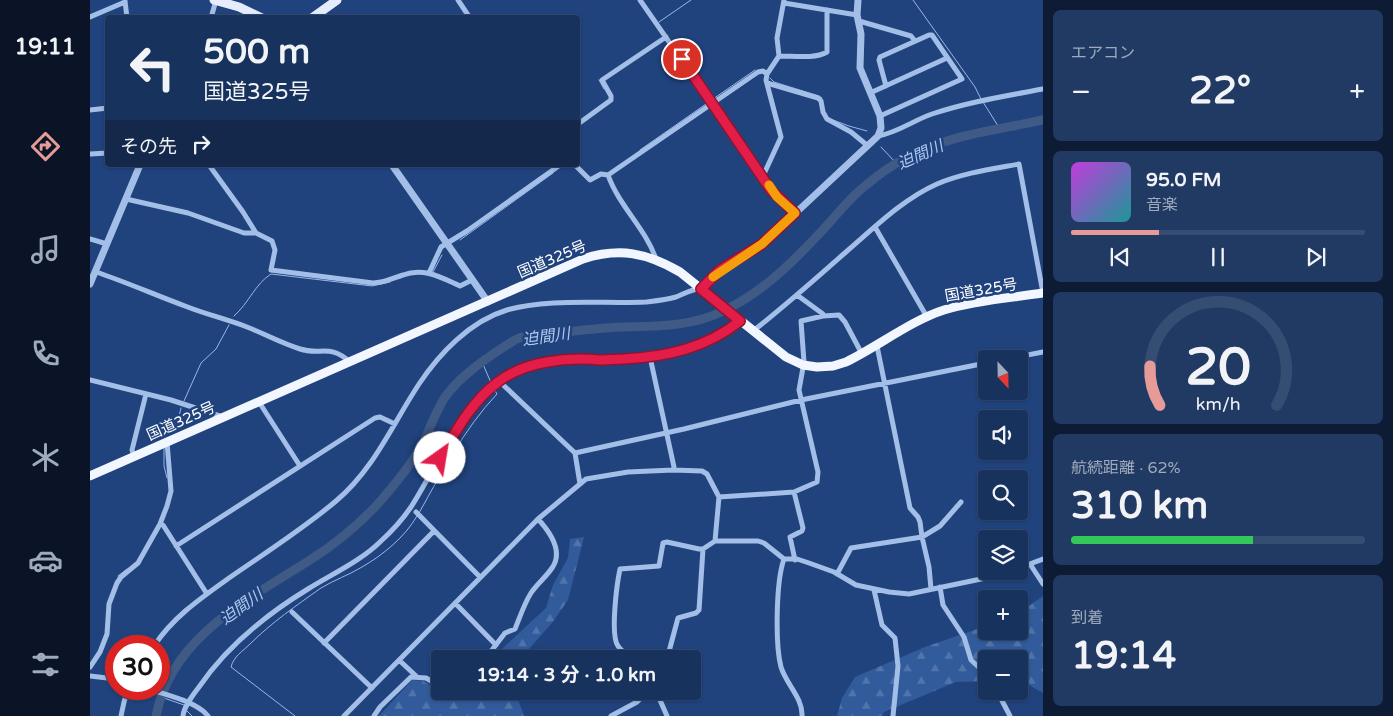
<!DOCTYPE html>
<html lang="ja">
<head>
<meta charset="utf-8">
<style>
	body { margin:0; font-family:"Varela Round","Noto Sans JP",sans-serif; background:#213a64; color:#f1f3f6; height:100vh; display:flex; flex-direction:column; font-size:19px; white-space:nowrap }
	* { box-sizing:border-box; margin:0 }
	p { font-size:16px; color:#9faabc }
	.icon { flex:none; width:28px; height:28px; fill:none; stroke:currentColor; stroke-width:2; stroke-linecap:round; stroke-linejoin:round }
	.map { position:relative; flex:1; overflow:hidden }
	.sheet { display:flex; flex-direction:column; gap:10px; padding:10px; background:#0d1c34; width:350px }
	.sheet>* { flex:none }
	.guide { position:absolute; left:15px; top:15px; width:475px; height:152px; border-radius:5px; box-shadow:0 1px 4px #0004,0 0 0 1px #364d73; background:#18325e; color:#f1f3f6; overflow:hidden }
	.needle { width:32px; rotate:158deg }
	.fabs { position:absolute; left:888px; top:350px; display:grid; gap:10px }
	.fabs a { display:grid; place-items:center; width:50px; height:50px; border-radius:5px; background:#18325e; box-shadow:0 1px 4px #0004,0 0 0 1px #364d73; font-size:25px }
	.speed { position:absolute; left:15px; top:635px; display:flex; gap:10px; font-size:25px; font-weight:700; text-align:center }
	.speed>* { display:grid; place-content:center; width:65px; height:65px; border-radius:50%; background:#18325e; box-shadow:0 1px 4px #0004,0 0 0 1px #364d73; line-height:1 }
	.speed .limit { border:8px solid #d22; background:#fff; color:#111 }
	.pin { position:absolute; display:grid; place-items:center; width:42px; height:42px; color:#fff; margin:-21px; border:2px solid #fff; border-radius:50%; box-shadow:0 1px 5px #0007 }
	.me { position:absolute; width:55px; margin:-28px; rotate:32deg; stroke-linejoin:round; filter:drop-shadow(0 0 4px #0008) }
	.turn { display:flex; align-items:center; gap:18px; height:105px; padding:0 15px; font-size:22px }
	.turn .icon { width:65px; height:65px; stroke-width:2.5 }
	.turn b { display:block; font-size:35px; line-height:42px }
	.then { display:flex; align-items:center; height:48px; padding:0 15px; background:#0003; gap:10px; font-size:19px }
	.big { font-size:38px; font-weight:700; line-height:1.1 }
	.sheet .tile { flex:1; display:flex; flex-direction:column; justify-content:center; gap:8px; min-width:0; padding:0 18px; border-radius:8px; background:#213a64 }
	.sheet .dial { align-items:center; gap:0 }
	.dial svg { height:130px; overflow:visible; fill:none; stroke:#364d73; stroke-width:7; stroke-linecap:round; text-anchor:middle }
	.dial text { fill:#f1f3f6; stroke:none }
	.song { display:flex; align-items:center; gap:15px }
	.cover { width:60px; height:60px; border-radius:8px; background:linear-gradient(135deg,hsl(290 70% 55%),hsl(180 70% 35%)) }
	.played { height:5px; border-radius:2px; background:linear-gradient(90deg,#e69b98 30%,#364d73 30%) }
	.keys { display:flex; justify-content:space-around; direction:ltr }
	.heat { display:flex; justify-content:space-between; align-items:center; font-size:28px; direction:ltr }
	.charge { height:8px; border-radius:4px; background:linear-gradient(90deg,#34c759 62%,#364d73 0) }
	.trip { position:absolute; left:341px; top:650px; width:270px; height:50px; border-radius:5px; background:#18325e; box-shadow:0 1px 4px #0004,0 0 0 1px #364d73; font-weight:700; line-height:50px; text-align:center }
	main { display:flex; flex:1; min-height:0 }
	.tab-bar { display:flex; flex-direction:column; width:90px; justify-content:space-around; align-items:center; background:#0a1426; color:#9faabc }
	.tab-bar .icon { width:35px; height:35px }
	.tab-bar .selected { color:#e69b98 }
	.tab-bar b { font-size:22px; color:#f1f3f6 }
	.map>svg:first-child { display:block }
	.forest { fill:url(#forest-firs) }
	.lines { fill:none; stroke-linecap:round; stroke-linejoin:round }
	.stream { stroke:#97b8e9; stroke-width:1 }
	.river { stroke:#405a86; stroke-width:9 }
	.minor { stroke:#a3bee7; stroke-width:5 }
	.tertiary { stroke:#a3bee7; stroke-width:7 }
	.primary { stroke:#e5edfd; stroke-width:9 }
	.trunk { stroke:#f2f6fe; stroke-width:9 }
	.route-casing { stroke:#92132f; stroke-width:12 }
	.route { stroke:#e11d48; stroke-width:9 }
	.slow { stroke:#f59e0b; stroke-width:9 }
	.labels { text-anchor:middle; stroke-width:5; stroke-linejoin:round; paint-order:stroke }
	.street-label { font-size:15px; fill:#fff; stroke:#20437e }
	.water-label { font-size:16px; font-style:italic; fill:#afc8ef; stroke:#20437e }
</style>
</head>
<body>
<main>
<nav class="tab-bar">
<b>19:11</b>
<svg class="icon selected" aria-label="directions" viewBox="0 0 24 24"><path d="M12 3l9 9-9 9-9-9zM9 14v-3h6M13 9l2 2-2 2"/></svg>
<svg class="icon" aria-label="music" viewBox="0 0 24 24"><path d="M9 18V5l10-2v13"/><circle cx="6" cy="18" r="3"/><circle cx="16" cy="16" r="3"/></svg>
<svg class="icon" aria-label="phone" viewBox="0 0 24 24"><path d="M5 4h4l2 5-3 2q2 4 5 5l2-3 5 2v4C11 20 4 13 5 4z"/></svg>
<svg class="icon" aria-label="climate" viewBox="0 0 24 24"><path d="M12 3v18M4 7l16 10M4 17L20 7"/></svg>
<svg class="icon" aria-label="car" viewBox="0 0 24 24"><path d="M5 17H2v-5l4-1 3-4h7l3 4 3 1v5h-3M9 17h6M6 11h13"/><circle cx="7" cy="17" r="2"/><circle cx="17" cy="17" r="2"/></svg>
<svg class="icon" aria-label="filters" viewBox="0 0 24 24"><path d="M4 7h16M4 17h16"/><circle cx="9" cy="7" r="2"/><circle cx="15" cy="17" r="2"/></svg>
</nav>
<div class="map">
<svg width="953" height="716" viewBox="0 0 953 716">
	<defs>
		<pattern id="forest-firs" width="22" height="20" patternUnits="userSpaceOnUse" patternTransform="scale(1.25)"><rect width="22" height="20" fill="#325b9c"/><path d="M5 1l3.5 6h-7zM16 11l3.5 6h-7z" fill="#5174ab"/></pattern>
	</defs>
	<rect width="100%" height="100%" fill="#20437e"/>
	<!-- forest -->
	<path class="forest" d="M494,537L478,600L462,623L430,659H401L456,608L463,585L478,558L480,539Z
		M953,596V693L932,681H929V659H896V681L866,682L794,712L792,716H747L752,698L765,677L835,647L896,626V631H929V613Z
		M322,680L333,681L352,692L425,691L434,716H289Z"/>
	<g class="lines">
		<!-- stream -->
		<path class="stream" d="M823,0L885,87L891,99
			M569,22L601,0
			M680,78L684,82L729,96L732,98
			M509,80L514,89
			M623,99L665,70
			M893,102L910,129
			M743,120L759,126L777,131
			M791,147L806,163
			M550,150L616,104
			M370,240L463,173
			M343,272L352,255
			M144,316C159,303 165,284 181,274L282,286L300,282
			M392,362L402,385
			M94,401L111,363L126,349L139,325
			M74,438L88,420L91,408
			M74,448V466L77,478
			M329,513C352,472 374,429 407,394L404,389
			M28,576L37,569
			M71,697L94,705
			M97,711L102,716
			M205,716L141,667C144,656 152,652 160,644C181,623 207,605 231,588C244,580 259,575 272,567C293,555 315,537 327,516"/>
		<!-- river -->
		<path class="river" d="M66,716C81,637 159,599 220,560C244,545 267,526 286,506C303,487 321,466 333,443C340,428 346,411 355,397C372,374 397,358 420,343C435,332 457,333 475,332C494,330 512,328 531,327C565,326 600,327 631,312C669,295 700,265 728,235C744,219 757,200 775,186C788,175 802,165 817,157C858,135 908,130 953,120"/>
		<!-- minor -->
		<path class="minor" d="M368,0L380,18
			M550,0L681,189L705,213
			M35,1L37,18
			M694,3L767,15
			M0,17L35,2
			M121,18L126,0
			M769,21L821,36L825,41
			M689,56C704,56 725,59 737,52V10
			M677,83L728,98L731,101L733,112L737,119L761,132L778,146
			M780,93L857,58
			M0,110L18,108
			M790,116L872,79L842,35H839L790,57L789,60L796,86
			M488,124L521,100V96L512,80L576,37
			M788,136C807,133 824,120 842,114C878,102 916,96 953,89
			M18,143V150
			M0,154L18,153
			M119,165L153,212L166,233
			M485,165L500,180L511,174L518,175L668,72L673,71L677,74
			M518,175C529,206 556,229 566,259
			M673,176L691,137L676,80L677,74L689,56L687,38L694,0
			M36,199L98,213L154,233H166L182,241L185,250L181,270L283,283C294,283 303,278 313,275C334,267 352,278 370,286L382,280
			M785,227L837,317
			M0,239L17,244
			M6,272C36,282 65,295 95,306C115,314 136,319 157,327C175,334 191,343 210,349C231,356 239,343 260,362
			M339,273L351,247L377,231L470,165
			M707,295L733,314V316
			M663,331C695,306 725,279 756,252C784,228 813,199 847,184C873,173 902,169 929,164L953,293
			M787,346L820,508L828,517L830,522L832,537L839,567L841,589
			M560,357L584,467L583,470
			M917,359L953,352
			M0,380L81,400L133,417
			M409,381L485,453L490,484
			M169,402L210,466
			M485,453L594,429L711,400L896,363
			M44,456L42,450L56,394
			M704,492L713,528L712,531L700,537L705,560
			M629,497L704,492L727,482L728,472L709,390L714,362L711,321L733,316L749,315L755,322L772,354
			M326,512L390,577
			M70,524L73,525L117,594
			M86,546L285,418L290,417L305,424
			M694,559C686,581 685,644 691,667C696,684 713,698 712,716
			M940,564L953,584
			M929,568L953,559
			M747,574L761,548L832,537L850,526L871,502
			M850,587L853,605L874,637L881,660L896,674
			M784,590L792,625L805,638L808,666L803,716
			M365,603L406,645
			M202,612L282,688
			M234,643L344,531
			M64,646C83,617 111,598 139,578C175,553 213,529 246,501C284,469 302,425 329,384C349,354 380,321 417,310C458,298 512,304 556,302C565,301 576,300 586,297C594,294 601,289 610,289
			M395,659L415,633L425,629C430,617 434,604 441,593C447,584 456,577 462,568C474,551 460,532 448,519
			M543,659C538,655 531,651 528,646C520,635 527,583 530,569L569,566L573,543L577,542L609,549H613L625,541H668L674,543L694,559H707L719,563L744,572L766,585L799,592L819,594L915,574L921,571
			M577,659L588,618L606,613L609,610L613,549
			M309,660L326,676
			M0,667L10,652L17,634L19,604L27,583L31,577L48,563L70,524L77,506L81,491L77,442
			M0,676L26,679
			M58,689C75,694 107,702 118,716
			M566,691L577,716
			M907,691L920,716
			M31,716L34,702L38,689
			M93,716C94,706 103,695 109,687C137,646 177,614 218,589C242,574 271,561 291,541C302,531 312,520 321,507C348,465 376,395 423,374C452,360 480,358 511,360C559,363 612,351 650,321
			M254,716L448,519L496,479L538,472L583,470L612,471L617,474L629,497L625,541
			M284,716L290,707L321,677L336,678L350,686
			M521,716L547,702L558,691"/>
		<!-- tertiary -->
		<path class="tertiary" d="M302,165L398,302
			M0,284L50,165
			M611,289C632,267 658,255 681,236L788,136L791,128L790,116L770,68L771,34L767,15L768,0"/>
		<!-- primary -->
		<path class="primary" d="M124,0L149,7L172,18
			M222,18L247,0"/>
		<!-- trunk -->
		<path class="trunk" d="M0,476L493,259C530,247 557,253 590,272L696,357L713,365L727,367L743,366L756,362C787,347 822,320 854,310C886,300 921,298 953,293"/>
	</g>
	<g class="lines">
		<defs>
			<path id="route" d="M350,458C366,431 382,401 408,382C435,361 477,357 510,360C517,360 525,359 533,359C576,357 616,348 650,321L611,289L630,270L672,244L705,213L681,190L592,59"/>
		</defs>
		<!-- route casing -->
		<use href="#route" class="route-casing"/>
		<!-- route -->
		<use href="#route" class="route"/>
		<!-- slow -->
		<path class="slow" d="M623,277L672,244L705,213L687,197L679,185"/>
	</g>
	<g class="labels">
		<!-- street labels -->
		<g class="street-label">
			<text transform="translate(462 259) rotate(-23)" y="5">国道325号</text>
			<text transform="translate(891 290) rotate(-10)" y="5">国道325号</text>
			<text transform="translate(91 421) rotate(-24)" y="5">国道325号</text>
		</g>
		<!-- water labels -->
		<g class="water-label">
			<text transform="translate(830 154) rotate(-24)" y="6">迫間川</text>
			<text transform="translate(456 336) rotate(-8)" y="6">迫間川</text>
			<text transform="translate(151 606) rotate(-36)" y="6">迫間川</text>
		</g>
	</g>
</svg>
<div class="fabs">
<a><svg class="needle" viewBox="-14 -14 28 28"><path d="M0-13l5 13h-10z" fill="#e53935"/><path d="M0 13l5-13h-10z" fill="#9faabc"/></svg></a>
<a><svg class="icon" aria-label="sound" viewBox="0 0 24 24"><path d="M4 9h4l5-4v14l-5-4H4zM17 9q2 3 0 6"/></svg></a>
<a><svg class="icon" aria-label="search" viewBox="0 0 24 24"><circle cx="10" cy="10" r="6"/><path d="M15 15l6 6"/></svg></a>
<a><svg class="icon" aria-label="layers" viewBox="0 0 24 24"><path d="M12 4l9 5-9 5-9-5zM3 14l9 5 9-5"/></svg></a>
<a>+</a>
<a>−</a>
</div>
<div class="speed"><div class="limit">30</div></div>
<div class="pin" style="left:592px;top:59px;background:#d93025"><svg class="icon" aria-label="arrive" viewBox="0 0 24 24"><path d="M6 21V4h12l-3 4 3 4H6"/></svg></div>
<svg class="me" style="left:350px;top:458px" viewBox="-20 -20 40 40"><circle r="19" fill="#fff"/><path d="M0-13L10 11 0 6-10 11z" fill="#e11d48"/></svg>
<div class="trip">19:14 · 3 分 · 1.0 km</div>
<div class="guide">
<div class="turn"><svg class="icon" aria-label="left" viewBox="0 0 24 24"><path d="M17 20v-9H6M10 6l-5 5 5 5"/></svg><div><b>500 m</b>国道325号</div></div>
<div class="then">その先<svg class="icon" aria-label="right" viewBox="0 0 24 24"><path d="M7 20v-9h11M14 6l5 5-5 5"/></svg></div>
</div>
</div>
<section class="sheet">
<div class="tile"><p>エアコン</p>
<div class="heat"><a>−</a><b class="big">22°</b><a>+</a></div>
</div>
<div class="tile">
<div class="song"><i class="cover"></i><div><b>95.0 FM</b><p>音楽</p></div></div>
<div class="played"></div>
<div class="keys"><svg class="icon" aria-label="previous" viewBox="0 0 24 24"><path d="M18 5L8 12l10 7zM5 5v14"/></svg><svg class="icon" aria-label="pause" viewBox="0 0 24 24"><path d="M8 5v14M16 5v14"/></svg><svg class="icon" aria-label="next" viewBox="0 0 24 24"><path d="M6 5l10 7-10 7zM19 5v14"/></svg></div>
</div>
<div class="tile dial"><svg viewBox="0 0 100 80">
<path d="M14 69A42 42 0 1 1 86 69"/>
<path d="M14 69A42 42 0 0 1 8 45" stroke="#e69b98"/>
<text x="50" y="56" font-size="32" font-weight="700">20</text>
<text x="50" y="72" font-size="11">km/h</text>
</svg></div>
<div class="tile"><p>航続距離 · 62%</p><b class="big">310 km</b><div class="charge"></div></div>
<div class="tile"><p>到着</p><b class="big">19:14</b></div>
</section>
</main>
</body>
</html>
